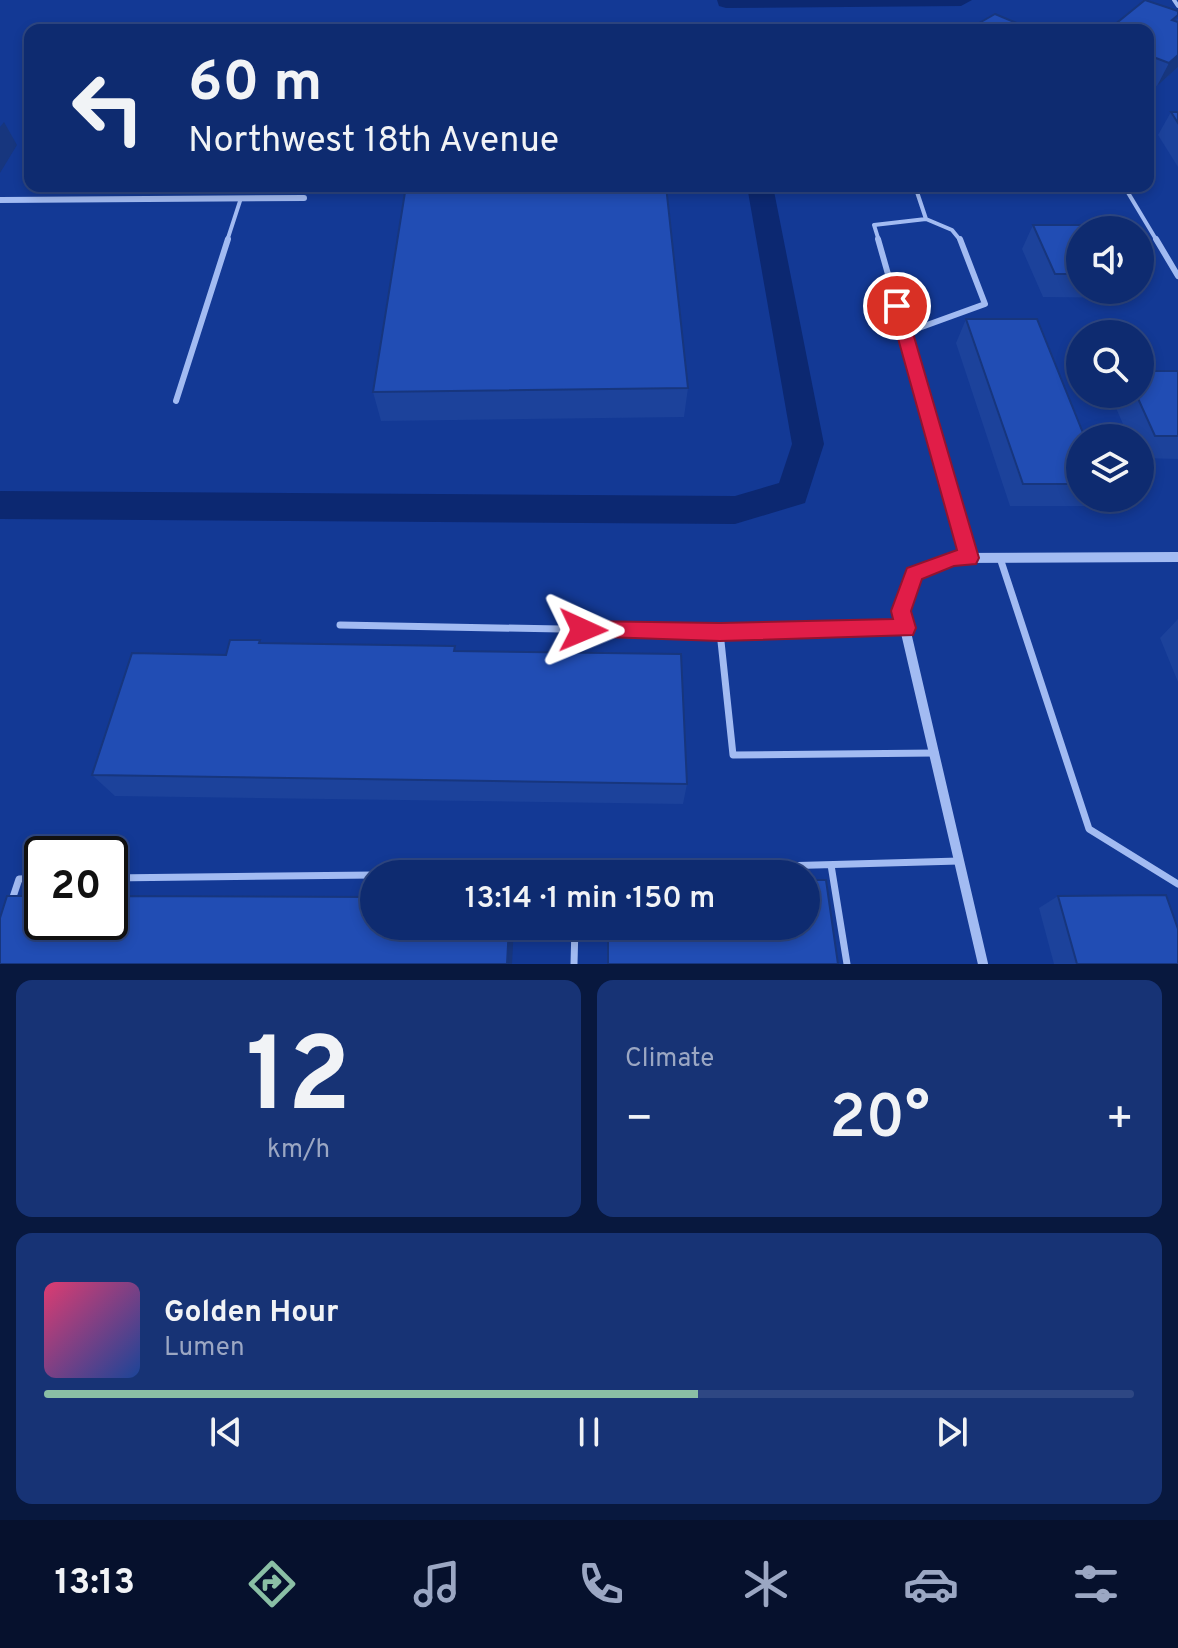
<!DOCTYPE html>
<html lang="en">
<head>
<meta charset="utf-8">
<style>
	body { margin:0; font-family:Overpass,sans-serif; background:#173375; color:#f1f3f6; height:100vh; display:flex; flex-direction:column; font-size:30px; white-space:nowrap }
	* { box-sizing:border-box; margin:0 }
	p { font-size:26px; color:#9ba7c3 }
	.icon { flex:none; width:44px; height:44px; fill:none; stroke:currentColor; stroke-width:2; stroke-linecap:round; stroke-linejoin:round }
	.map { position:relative; height:964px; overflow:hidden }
	.panel { display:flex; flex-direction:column; gap:16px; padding:16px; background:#08183e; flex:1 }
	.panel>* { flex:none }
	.banner { position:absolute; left:24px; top:24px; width:1130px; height:168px; border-radius:16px; box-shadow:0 4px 12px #0003,0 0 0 2px #2e4783; background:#0e2b70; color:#f1f3f6; overflow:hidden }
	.fabs { position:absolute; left:1066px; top:216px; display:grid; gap:16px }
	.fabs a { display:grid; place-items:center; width:88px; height:88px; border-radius:50%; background:#0e2b70; box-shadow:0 4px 12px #0003,0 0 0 2px #2e4783; font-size:40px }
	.speed { position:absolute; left:24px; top:836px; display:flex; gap:16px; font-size:40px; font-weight:700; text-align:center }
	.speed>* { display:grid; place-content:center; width:104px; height:104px; border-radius:50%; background:#0e2b70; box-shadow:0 4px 12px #0003,0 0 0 2px #2e4783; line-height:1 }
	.speed .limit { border:4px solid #111; border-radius:12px; background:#fff; color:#111 }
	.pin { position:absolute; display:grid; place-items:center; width:68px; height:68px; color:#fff; margin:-34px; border:4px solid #fff; border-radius:50%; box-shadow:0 2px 8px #0007 }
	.me { position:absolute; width:88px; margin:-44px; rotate:91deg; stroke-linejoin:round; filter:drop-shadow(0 0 6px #0008) }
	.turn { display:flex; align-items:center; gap:28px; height:168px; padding:0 32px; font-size:36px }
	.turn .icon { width:104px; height:104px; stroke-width:2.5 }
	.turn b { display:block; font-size:56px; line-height:68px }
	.big { font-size:60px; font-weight:600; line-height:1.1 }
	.panel .widget { flex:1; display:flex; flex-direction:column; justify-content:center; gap:12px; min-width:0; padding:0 28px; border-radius:16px; background:#173375 }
	.panel .dial { align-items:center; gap:0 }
	.dial b { font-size:104px; line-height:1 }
	.song { display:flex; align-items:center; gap:24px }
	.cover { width:96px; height:96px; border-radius:12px; background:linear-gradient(135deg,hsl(340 70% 55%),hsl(220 70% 35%)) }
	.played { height:8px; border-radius:4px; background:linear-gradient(90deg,#8abfa5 60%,#2e4783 60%) }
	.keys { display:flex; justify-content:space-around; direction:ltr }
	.heat { display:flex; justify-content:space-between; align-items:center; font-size:44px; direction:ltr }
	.panel .tiles { flex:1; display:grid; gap:16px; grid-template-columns:1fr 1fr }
	.widget:last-child { grid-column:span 2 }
	.trip { position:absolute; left:360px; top:860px; width:460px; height:80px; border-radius:40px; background:#0e2b70; box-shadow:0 4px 12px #0003,0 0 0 2px #2e4783; font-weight:600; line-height:80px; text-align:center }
	.tab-bar { display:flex; height:128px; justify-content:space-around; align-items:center; background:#06112d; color:#9ba7c3 }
	.tab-bar .icon { width:56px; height:56px }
	.tab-bar .current { color:#8abfa5 }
	.tab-bar b { font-size:36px; color:#f1f3f6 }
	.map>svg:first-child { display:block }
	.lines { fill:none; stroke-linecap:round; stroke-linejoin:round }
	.canal { fill:#0c2871; fill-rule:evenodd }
	.service-far2 { stroke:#a2bbf2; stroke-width:4 }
	.service-far1 { stroke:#a2bbf2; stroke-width:6 }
	.service { stroke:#a2bbf2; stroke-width:7 }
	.minor-far1 { stroke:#a2bbf2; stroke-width:6 }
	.minor { stroke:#a2bbf2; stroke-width:10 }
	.wall { fill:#1c429b }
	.shaded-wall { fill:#17367e }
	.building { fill:#214db4; stroke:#17367e; stroke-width:2 }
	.route { fill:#e11d48; stroke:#92132f; stroke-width:2 }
</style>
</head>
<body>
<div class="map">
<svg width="1178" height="964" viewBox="0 0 1178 964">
	<rect width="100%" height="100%" fill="#133995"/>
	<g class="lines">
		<!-- canal -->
		<path class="canal" d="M717,0H972L961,6L726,8L719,6Z
			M747,186H773L824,444L805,503L735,524L0,519V491L735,496L779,483L792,444Z"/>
		<!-- service-far2 -->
		<path class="service-far2" d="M1174,0L1178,6
			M1124,186L1157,241
			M926,219L952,230L961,241
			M227,241L241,198
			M879,241L874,225L926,219L915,186"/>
		<!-- service-far1 -->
		<path class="service-far1" d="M878,239L968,555
			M1156,239L1178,276
			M905,333L985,304L960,239
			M176,401L228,239"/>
		<!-- service -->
		<path class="service" d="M968,553L969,558
			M1000,558L1089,829L1178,884
			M340,625L720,632
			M905,628L720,632L733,755L935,753
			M831,865L847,964
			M494,874L959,861
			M110,878L374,875
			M11,903L19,879L42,878
			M574,964L575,926"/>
		<!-- minor-far1 -->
		<path class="minor-far1" d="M0,200L304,198"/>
		<!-- minor -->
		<path class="minor" d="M983,964L901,611L914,574L953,558L1178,557"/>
	</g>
	<!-- wall -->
	<path class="wall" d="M1178,19L1177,22L1178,67L1157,86L1148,83V30Z
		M1171,112H1178V167L1158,135Z
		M1033,225L1080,230V290H1138L1133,298L1043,297L1022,249Z
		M1140,260L1147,274L1140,286Z
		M966,319L1080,438V498H1094L1088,506H1010L956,343Z
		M1178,371V459L1140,458V438H1129L1110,394H1140Z
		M688,388L684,417L381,421L373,392Z
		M1178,619V682L1160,638Z
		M262,643L456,651L687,784L683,804L115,796L92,775L226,655Z
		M1058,896L1178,964H1054L1039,908Z"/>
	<!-- shaded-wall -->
	<path class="shaded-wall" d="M1178,55V67L1157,86L1169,63Z
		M4,122L17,145L0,173V127Z
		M509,926H514L512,964H507Z"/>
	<!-- building -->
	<path class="building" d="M1145,0L1178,11V15L1172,20L1178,22V55L1169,63L1148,55V30H1108Z
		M995,14L1033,30H967Z
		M1171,112H1178V123Z
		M406,186H666L688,388L373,392Z
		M1033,225H1122L1124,230H1080V274H1055Z
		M1140,260L1147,274H1140Z
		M966,319H1037L1085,438H1080V484H1023Z
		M1140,371H1178V436H1155L1136,394H1140Z
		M230,640H260L259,643L455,646L454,651L681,654L687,784L92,775L132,653L226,655Z
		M806,880H826L838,964H608V926H806Z
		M1166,895L1178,929V964H1077L1058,896Z
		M7,896H42V922H110V896L374,897V926H509L507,964H0V918Z"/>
	<!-- route -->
	<path class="route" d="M897,301L905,306L979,558L976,564L954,566L922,579L911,611L916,628L913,635L720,641L576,636L573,630L576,623L583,621L720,623L893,619L891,611L907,568L957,550L889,306Z"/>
</svg>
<div class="fabs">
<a><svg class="icon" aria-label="sound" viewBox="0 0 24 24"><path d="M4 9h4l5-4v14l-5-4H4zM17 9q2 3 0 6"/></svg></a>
<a><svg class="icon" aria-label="search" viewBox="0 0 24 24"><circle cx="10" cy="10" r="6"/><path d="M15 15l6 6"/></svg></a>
<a><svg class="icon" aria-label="layers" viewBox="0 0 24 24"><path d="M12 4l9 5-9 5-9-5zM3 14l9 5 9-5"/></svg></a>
</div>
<div class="speed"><div class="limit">20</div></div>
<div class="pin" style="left:897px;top:306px;background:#d93025"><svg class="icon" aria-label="arrive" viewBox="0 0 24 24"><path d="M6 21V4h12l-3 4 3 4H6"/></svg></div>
<svg class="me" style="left:583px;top:630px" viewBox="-20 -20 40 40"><path d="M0-17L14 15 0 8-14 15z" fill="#e11d48" stroke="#fff" stroke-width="4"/></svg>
<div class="trip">13:14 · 1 min · 150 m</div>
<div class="banner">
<div class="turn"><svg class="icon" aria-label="left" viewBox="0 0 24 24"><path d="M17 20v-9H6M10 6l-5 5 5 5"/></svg><div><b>60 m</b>Northwest 18th Avenue</div></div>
</div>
</div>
<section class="panel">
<div class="tiles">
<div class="widget dial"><b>12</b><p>km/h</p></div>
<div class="widget"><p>Climate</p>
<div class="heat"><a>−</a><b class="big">20°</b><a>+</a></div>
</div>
<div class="widget">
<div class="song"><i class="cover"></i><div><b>Golden Hour</b><p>Lumen</p></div></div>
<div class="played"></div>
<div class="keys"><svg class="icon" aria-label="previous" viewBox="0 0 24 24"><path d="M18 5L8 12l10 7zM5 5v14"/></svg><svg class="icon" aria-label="pause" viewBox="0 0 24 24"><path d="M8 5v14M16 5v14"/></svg><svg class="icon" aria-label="next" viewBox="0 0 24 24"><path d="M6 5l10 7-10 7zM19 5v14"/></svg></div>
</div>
</div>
</section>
<nav class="tab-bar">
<b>13:13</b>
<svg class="icon current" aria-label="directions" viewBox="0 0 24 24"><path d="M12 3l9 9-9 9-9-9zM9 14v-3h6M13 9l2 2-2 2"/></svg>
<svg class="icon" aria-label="music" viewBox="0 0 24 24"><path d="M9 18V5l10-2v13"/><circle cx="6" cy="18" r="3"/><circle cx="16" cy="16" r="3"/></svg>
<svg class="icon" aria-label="phone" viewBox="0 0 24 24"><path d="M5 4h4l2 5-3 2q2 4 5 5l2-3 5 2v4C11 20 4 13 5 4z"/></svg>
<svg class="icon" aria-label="climate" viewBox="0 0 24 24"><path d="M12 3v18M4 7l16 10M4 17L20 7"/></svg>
<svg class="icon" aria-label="car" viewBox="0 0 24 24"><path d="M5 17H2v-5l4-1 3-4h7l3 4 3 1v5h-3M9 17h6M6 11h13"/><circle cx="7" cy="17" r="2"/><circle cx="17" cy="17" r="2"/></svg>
<svg class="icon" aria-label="filters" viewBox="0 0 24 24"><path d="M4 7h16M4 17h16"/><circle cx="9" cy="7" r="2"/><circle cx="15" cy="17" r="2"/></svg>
</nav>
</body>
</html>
